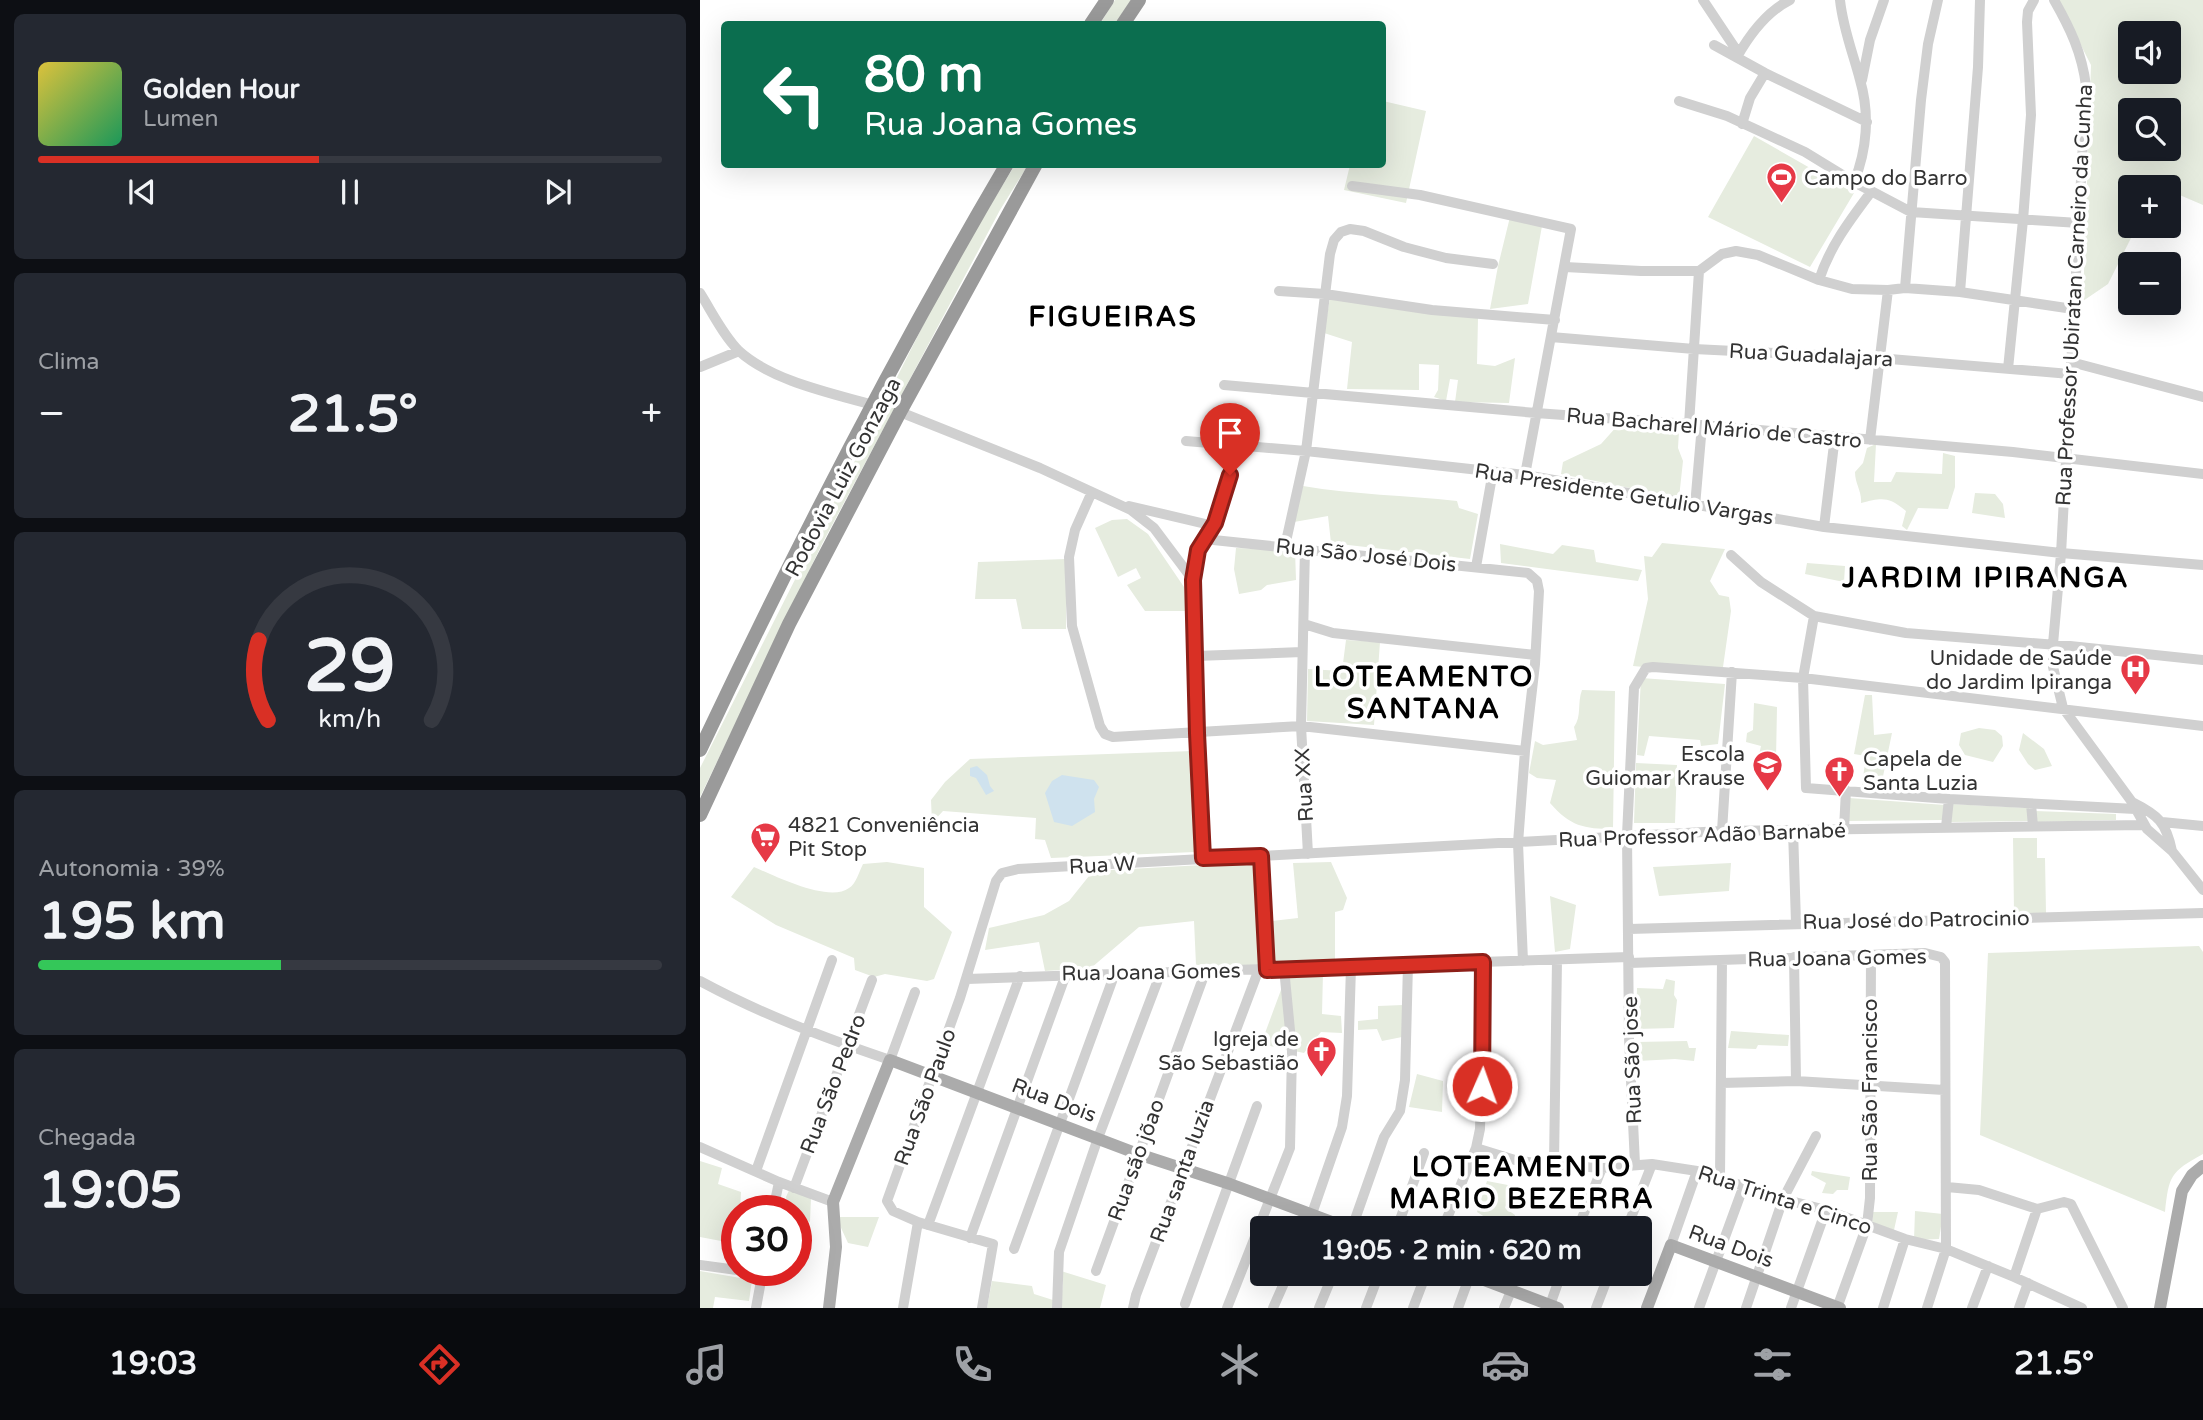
<!DOCTYPE html>
<html lang="pt">
<head>
<meta charset="utf-8">
<style>
	body { margin:0; font-family:"Varela Round",sans-serif; background:#242831; color:#f1f3f6; height:100vh; display:flex; flex-direction:column; font-size:26px; white-space:nowrap }
	* { box-sizing:border-box; margin:0 }
	p { font-size:23px; color:#9ea1a6 }
	.icon { flex:none; width:38px; height:38px; fill:none; stroke:currentColor; stroke-width:2; stroke-linecap:round; stroke-linejoin:round }
	.map { position:relative; flex:1; overflow:hidden }
	.side { display:flex; flex-direction:column; gap:14px; padding:14px; background:#0d0f14; width:700px }
	.side>* { flex:none }
	.banner { position:absolute; left:21px; top:21px; width:665px; height:147px; border-radius:7px; box-shadow:0 7px 28px #0002; background:#0b6e4f; color:#fff; overflow:hidden }
	.tools { position:absolute; left:1418px; top:21px; display:grid; gap:14px }
	.tools a { display:grid; place-items:center; width:63px; height:63px; border-radius:7px; background:#171b24; box-shadow:0 7px 28px #0002; font-size:35px }
	.speed { position:absolute; left:21px; top:1195px; display:flex; gap:14px; font-size:35px; font-weight:700; text-align:center }
	.speed>* { display:grid; place-content:center; width:91px; height:91px; border-radius:50%; background:#171b24; box-shadow:0 7px 28px #0002; line-height:1 }
	.speed .limit { border:10px solid #d22; background:#fff; color:#111 }
	.pin { position:absolute; display:grid; place-items:center; width:60px; height:60px; color:#fff; margin:-72px -30px; border-radius:50% 50% 50% 0; rotate:-45deg; box-shadow:0 0 7px #0007 }
	.pin .icon { rotate:45deg }
	.me { position:absolute; width:77px; margin:-38px; rotate:2deg; stroke-linejoin:round; filter:drop-shadow(0 0 5px #0008) }
	.turn { display:flex; align-items:center; gap:24px; height:147px; padding:0 28px; font-size:32px }
	.turn .icon { width:91px; height:91px; stroke-width:2.5 }
	.turn b { display:block; font-size:49px; line-height:60px }
	.big { font-size:52px; font-weight:700; line-height:1.1 }
	.side .tile { flex:1; display:flex; flex-direction:column; justify-content:center; gap:10px; min-width:0; padding:0 24px; border-radius:10px; background:#242831 }
	.side .dial { align-items:center; gap:0 }
	.dial svg { height:182px; overflow:visible; fill:none; stroke:#363941; stroke-width:7; stroke-linecap:round; text-anchor:middle }
	.dial text { fill:#f1f3f6; stroke:none }
	.song { display:flex; align-items:center; gap:21px }
	.cover { width:84px; height:84px; border-radius:10px; background:linear-gradient(135deg,hsl(50 70% 55%),hsl(150 70% 35%)) }
	.played { height:7px; border-radius:4px; background:linear-gradient(90deg,#d93025 45%,#363941 45%) }
	.keys { display:flex; justify-content:space-around; direction:ltr }
	.heat { display:flex; justify-content:space-between; align-items:center; font-size:38px; direction:ltr }
	.charge { height:10px; border-radius:5px; background:linear-gradient(90deg,#34c759 39%,#363941 0) }
	.trip { position:absolute; left:550px; top:1216px; width:402px; height:70px; border-radius:7px; background:#171b24; box-shadow:0 7px 28px #0002; font-weight:700; line-height:70px; text-align:center }
	.tab-bar { display:flex; height:112px; justify-content:space-around; align-items:center; background:#090b0e; color:#9ea1a6 }
	.tab-bar .icon { width:49px; height:49px }
	.tab-bar .active { color:#d93025 }
	.tab-bar b { font-size:32px; color:#f1f3f6 }
	main { display:flex; flex:1; min-height:0 }
	.map>svg:first-child { display:block }
	.green { fill:#e6ecdf; fill-rule:evenodd }
	.water { fill:#cfe2ee }
	.lines { fill:none; stroke-linecap:round; stroke-linejoin:round }
	.minor { stroke:#d0d0d0; stroke-width:10 }
	.major { stroke:#ababab; stroke-width:12 }
	.highway { stroke:#9a9a9a; stroke-width:14 }
	.route-casing { stroke:#8d1f18; stroke-width:18 }
	.route { stroke:#d93025; stroke-width:12 }
	.labels { text-anchor:middle; stroke-width:7; stroke-linejoin:round; paint-order:stroke }
	.poi-label { font-size:21px; fill:#333; stroke:#fff; text-anchor:start }
	.street-label { font-size:21px; fill:#333; stroke:#fff }
	.district-label { font-size:28px; font-weight:bold; letter-spacing:2px; fill:#000; stroke:#fff }
</style>
</head>
<body>
<main>
<section class="side">
<div class="tile">
<div class="song"><i class="cover"></i><div><b>Golden Hour</b><p>Lumen</p></div></div>
<div class="played"></div>
<div class="keys"><svg class="icon" aria-label="previous" viewBox="0 0 24 24"><path d="M18 5L8 12l10 7zM5 5v14"/></svg><svg class="icon" aria-label="pause" viewBox="0 0 24 24"><path d="M8 5v14M16 5v14"/></svg><svg class="icon" aria-label="next" viewBox="0 0 24 24"><path d="M6 5l10 7-10 7zM19 5v14"/></svg></div>
</div>
<div class="tile"><p>Clima</p>
<div class="heat"><a>−</a><b class="big">21.5°</b><a>+</a></div>
</div>
<div class="tile dial"><svg viewBox="0 0 100 80">
<path d="M14 69A42 42 0 1 1 86 69"/>
<path d="M14 69A42 42 0 0 1 10 34" stroke="#d93025"/>
<text x="50" y="56" font-size="32" font-weight="700">29</text>
<text x="50" y="72" font-size="11">km/h</text>
</svg></div>
<div class="tile"><p>Autonomia · 39%</p><b class="big">195 km</b><div class="charge"></div></div>
<div class="tile"><p>Chegada</p><b class="big">19:05</b></div>
</section>
<div class="map">
<svg width="1503" height="1308" viewBox="0 0 1503 1308">
	<rect width="100%" height="100%" fill="#fff"/>
	<!-- green -->
	<path class="green" d="M415,0H431L415,24H400Z
		M1358,0H1503V205L1468,190V187H1430V226H1437L1408,284L1383,301L1391,65ZM1430,33H1468V72H1430ZM1430,110H1468V149H1430Z
		M683,101L726,111L706,203L644,190L650,165L682,164Z
		M1054,136L1154,193L1110,267L1008,217Z
		M315,165H328L300,210L122,544L0,797V768L251,270Z
		M810,217L842,226L828,304L790,309L798,266Z
		M630,298L778,318L777,364L795,366L815,358L809,403L755,402L758,380L750,379L746,401L734,397L738,390L739,365L719,364V390L647,389L652,342L624,333Z
		M918,425L979,431L978,448L983,461L979,498L861,474L863,462L901,444Z
		M1176,444L1174,482H1191L1196,472L1242,474L1243,453L1255,456V487L1248,509L1218,508L1207,530L1202,526L1206,511C1188,496 1182,498 1161,503C1162,491 1155,484 1155,472L1163,463L1167,448Z
		M603,486C654,495 706,495 757,501L759,508L778,514L770,559L631,543L628,516L594,522Z
		M1275,493L1295,494L1303,504L1305,518L1272,513Z
		M427,519L448,534L484,587L486,611H445L427,585L441,578L436,568L418,577L395,528L412,520Z
		M962,543L1025,549L1010,581L1019,595L1029,597L1031,611L1022,674L933,666L948,599L944,556L952,557Z
		M800,544L853,554L862,545L894,550L896,562L942,570L938,581L801,563Z
		M536,548L595,550L596,580L567,585L561,590L539,594L534,569Z
		M366,559V629H322L316,599H275L278,562Z
		M1107,563L1145,566L1144,582L1105,574Z
		M646,640L680,642L674,725L607,721L608,669L642,671Z
		M941,678L1025,684L1018,744L1001,746L1000,740L949,736L944,756L937,755Z
		M882,690L915,691L913,829C884,829 870,826 850,803L856,780L837,778L829,773L835,741L843,745L877,740L874,727C882,716 877,703 882,690Z
		M1165,695H1172L1174,735L1192,733L1181,786L1162,785L1166,756L1154,754Z
		M1054,703L1077,707L1076,759H1058L1061,746L1046,742L1047,733L1053,730Z
		M1279,728L1295,730L1302,736L1303,746L1293,762L1265,755L1259,745L1261,733Z
		M1323,733L1344,749L1352,766L1335,770L1328,764L1319,750Z
		M493,751L495,852L351,858L345,840L335,839L336,818L243,811L232,823L231,800L245,782L270,759Z
		M936,763L977,765L975,823H934Z
		M1149,798L1245,805L1243,820L1148,821Z
		M1251,804L1329,808V821L1250,822Z
		M1335,811L1416,814V820L1335,822Z
		M1313,838H1337V858H1345L1346,913H1314Z
		M187,862L224,868V907L252,932L234,979L227,981L185,974L174,977L155,970L154,958L76,925L31,897L54,867C75,876 129,903 149,888C156,884 159,872 163,864Z
		M558,862L562,965H496L494,921L439,927L391,968L345,971L339,942L285,950L289,928L344,915L369,901L393,871Z
		M631,862L647,898L643,910L635,912V960L575,963L572,921L598,918L593,863Z
		M1031,863L1029,891L959,896L953,867Z
		M850,896L876,905L870,949L855,952Z
		M1499,946L1503,952V1154C1470,1172 1469,1176 1465,1212L1280,1135L1288,953Z
		M588,971L623,972L622,1014L641,1016L642,1033L621,1032L604,1053L561,1044Z
		M966,979L975,981L974,995L977,1000L974,1028L936,1029L937,988L963,989Z
		M703,1005L702,1037L682,1041L677,1029L658,1030V1021L678,1019V1006Z
		M1031,1031L1089,1035L1088,1046L1058,1045L1056,1049L1028,1048Z
		M987,1041L989,1048H996L994,1061L975,1059L938,1061L937,1042Z
		M717,1074L743,1081L742,1112L709,1107Z
		M0,1161L22,1168L18,1184L41,1192L40,1211H37V1244L0,1237Z
		M1112,1171L1150,1177L1148,1190H1137L1133,1194L1122,1193L1126,1183L1111,1175Z
		M787,1181L813,1186L805,1208L815,1215L814,1228H794L796,1224L777,1212Z
		M90,1188L111,1198L110,1222L96,1219V1211H89L86,1197Z
		M1215,1211L1243,1214L1239,1239L1214,1240Z
		M1173,1212H1198L1194,1230L1172,1225Z
		M136,1217H179L168,1247L148,1243Z
		M0,1271L52,1280L49,1301L15,1297L13,1308H0Z
		M361,1271L406,1285L400,1308H360L363,1284Z
		M292,1281L332,1286L334,1294L353,1300L352,1308H287Z"/>
	<!-- water -->
	<path class="water" d="M277,766L287,775L290,786L294,791L286,795L276,778L270,776V768Z
		M362,775L394,780L399,787L394,799L395,812L372,826L354,822L345,793L352,781Z"/>
	<g class="lines">
		<!-- minor -->
		<path class="minor" d="M1003,0L1039,54
			M1140,0C1143,29 1153,53 1160,80C1170,114 1167,150 1154,182
			M1354,0C1370,28 1382,53 1386,86L1361,554L1353,644V667L1363,708L1432,802L1447,829L1472,851L1503,890
			M1014,45L1065,73L1167,122
			M1037,57C1050,34 1066,12 1090,0
			M1162,80L1170,40L1184,0
			M979,101L1027,116L1105,152L1154,182L1211,212L1379,223
			M1042,124L1050,98L1065,73
			M652,186L720,195L871,229L825,475
			M865,267L941,271H999L1022,254L1036,251L1058,255L1119,280L1152,289L1188,290L1205,288L1260,292L1373,309
			M1119,280C1130,246 1150,220 1171,192
			M1205,288L1221,100L1228,44L1238,0
			M579,291L625,294L732,310L855,320
			M1260,292L1278,67L1280,0
			M0,293C12,312 23,335 39,351C72,381 131,393 173,405
			M851,337L994,349L1178,358L1370,374
			M1371,362L1503,397
			M0,367L39,351
			M1308,369L1323,220L1331,115L1327,22L1328,11L1334,0
			M524,385L836,413L1002,425L1313,452L1503,474
			M200,412L340,468L431,510L454,528L493,580L497,733L503,858
			M989,424L999,271
			M1170,440L1188,290
			M486,441L606,451L825,475L1124,527L1361,553L1503,565
			M391,494L375,530L369,557L372,626L400,726L405,734L413,737L601,726L825,751
			M429,506L514,526
			M995,506L1002,425
			M1124,527L1135,436
			M504,539L828,573L837,581L839,591L835,664L825,751L818,843L823,961
			M585,546L606,451L630,254L634,240L641,232L650,229L664,231L704,247L746,258L793,264
			M605,548L601,726L608,854
			M1031,555L1061,582L1114,616L1206,633L1370,646L1503,660
			M776,567L793,471
			M493,580L498,550L515,523L530,475L536,446
			M1114,616L1103,678L1106,788L1249,799L1435,809
			M604,624L633,633L835,655
			M496,656L602,652
			M1432,802C1458,815 1466,822 1472,851
			M1331,804L1333,826
			M1462,822L1503,826
			M1246,827L1249,799
			M1144,829L1146,790
			M1093,830L1096,923
			M1022,831L1032,672
			M561,856L567,969
			M929,929L1503,913
			M1094,957L1096,1081
			M929,963L1225,953L1241,957L1245,962L1246,1249L1227,1308
			M267,979L929,957
			M0,981C61,1014 125,1038 190,1060L215,992
			M1021,1083L1096,1081L1244,1090
			M0,1147L79,1182L133,1202
			M776,1148L815,1160L834,1163L902,1168L952,1164L997,1171L1083,1199L1126,1210L1205,1239L1246,1249L1314,1277L1382,1308
			M854,1163L857,960
			M935,1164L929,1038L927,835L934,688L946,668L953,667L1103,678L1503,726
			M56,1171L132,960
			M1020,1177L1022,960
			M1247,1187L1279,1190L1337,1209L1364,1202L1371,1204L1423,1308
			M94,1188L172,980
			M73,1211L79,1182
			M228,1225L320,976
			M607,1228L642,1127L647,1096L651,967
			M652,1228L684,1137L700,1111L705,1080L708,964
			M697,1228L724,1153
			M743,1228L776,1148L780,1129L784,963
			M878,1228L902,1168
			M927,1228L952,1164
			M270,1238L366,974
			M971,1245L997,1171
			M314,1249L415,973
			M0,1265L37,1270
			M37,1270L62,1274
			M396,1271L506,970
			M1314,1277L1337,1209
			M485,1304L557,1106
			M56,1308L63,1270
			M203,1308L218,1222
			M282,1308L293,1244L218,1222L193,1211L187,1201L260,998L296,881L302,873L318,869L1022,831L1444,825
			M357,1308L359,1252L398,1138L461,972
			M433,1308L436,1295L559,969
			M527,1308L590,1148L592,1051L584,968
			M573,1308L588,1274
			M619,1308L633,1274
			M666,1308L679,1274
			M713,1308L726,1274
			M758,1308L770,1275
			M804,1308L811,1291
			M849,1308L861,1274
			M896,1308L909,1274
			M999,1308L1044,1185
			M1046,1308L1083,1199L1116,1136
			M1091,1308L1126,1210
			M1137,1308L1167,1225L1170,1198L1171,955
			M1183,1308L1205,1239
			M1272,1308L1288,1266
			M1319,1308L1328,1283"/>
		<!-- major -->
		<path class="major" d="M768,1274L858,1308
			M129,1308L136,1247L133,1202L190,1060L438,1154L530,1184L648,1228
			M947,1308L971,1245L1140,1308
			M1460,1308L1482,1191L1492,1175L1503,1166"/>
		<!-- highway -->
		<path class="highway" d="M391,24L407,0
			M423,24L439,0
			M0,750C94,551 195,354 307,164
			M0,815L89,624L200,412L336,164"/>
	</g>
	<g class="lines">
		<defs>
			<path id="route" d="M530,475L515,523L498,550L493,580L497,733L503,858L561,856L567,970L783,962L782,1086"/>
		</defs>
		<!-- route casing -->
		<use href="#route" class="route-casing"/>
		<!-- route -->
		<use href="#route" class="route"/>
	</g>
	<!-- icons -->
	<defs>
		<symbol id="stadium-pin" viewBox="-11 -11 22 30"><path d="M0 17L-7.5 6A9.5 9.5 0 1 1 7.5 6Z" fill="#e63946" stroke="#fff"/><path d="M0-5a6.5 5 0 1 0 0 10a6.5 5 0 1 0 0-10ZM-3.5-1.8h7v3.6h-7Z" fill="#fff"/></symbol>
		<symbol id="hospital-pin" viewBox="-11 -11 22 30"><path d="M0 17L-7.5 6A9.5 9.5 0 1 1 7.5 6Z" fill="#e63946" stroke="#fff"/><path d="M-5-5h3v3.5h4V-5h3V5h-3V1.5h-4V5h-3Z" fill="#fff"/></symbol>
		<symbol id="school-pin" viewBox="-11 -11 22 30"><path d="M0 17L-7.5 6A9.5 9.5 0 1 1 7.5 6Z" fill="#e63946" stroke="#fff"/><path d="M0-5L7-2L0 1L-7-2ZM-4 1L0 2.5L4 1V4Q0 6-4 4Z" fill="#fff"/></symbol>
		<symbol id="church-pin" viewBox="-11 -11 22 30"><path d="M0 17L-7.5 6A9.5 9.5 0 1 1 7.5 6Z" fill="#e63946" stroke="#fff"/><path d="M-1.2-6h2.4v3.5h3.3v2.4h-3.3V6h-2.4V-.1h-3.3v-2.4h3.3Z" fill="#fff"/></symbol>
		<symbol id="supermarket-pin" viewBox="-11 -11 22 30"><path d="M0 17L-7.5 6A9.5 9.5 0 1 1 7.5 6Z" fill="#e63946" stroke="#fff"/><path d="M-6-5.5h2.5l.6 2H6L4.5 2H-2.5L-4.4-4H-6ZM-1.5 3.2a1.3 1.3 0 1 0 .1 0ZM3 3.2a1.3 1.3 0 1 0 .1 0Z" fill="#fff"/></symbol>
	</defs>
	<g fill-rule="evenodd">
		<use href="#stadium-pin" x="1064" y="160" width="35" height="47"/>
		<use href="#hospital-pin" x="1418" y="652" width="35" height="47"/>
		<use href="#school-pin" x="1050" y="748" width="35" height="47"/>
		<use href="#church-pin" x="1122" y="754" width="35" height="47"/>
		<use href="#supermarket-pin" x="48" y="820" width="35" height="47"/>
		<use href="#church-pin" x="604" y="1034" width="35" height="47"/>
	</g>
	<g class="labels">
		<!-- poi labels -->
		<g class="poi-label">
			<text x="1104" y="185">Campo do Barro</text>
			<text x="1412" y="665" text-anchor="end">Unidade de Saúde<tspan x="1412" dy="24">do Jardim Ipiranga</tspan></text>
			<text x="1045" y="761" text-anchor="end">Escola<tspan x="1045" dy="24">Guiomar Krause</tspan></text>
			<text x="1163" y="766">Capela de<tspan x="1163" dy="24">Santa Luzia</tspan></text>
			<text x="88" y="832">4821 Conveniência<tspan x="88" dy="24">Pit Stop</tspan></text>
			<text x="599" y="1046" text-anchor="end">Igreja de<tspan x="599" dy="24">São Sebastião</tspan></text>
		</g>
		<!-- street labels -->
		<g class="street-label">
			<text transform="translate(1374 295) rotate(-87)" y="7">Rua Professor Ubiratan Carneiro da Cunha</text>
			<text transform="translate(1111 355) rotate(3)" y="7">Rua Guadalajara</text>
			<text transform="translate(1014 428) rotate(5)" y="7">Rua Bacharel Mário de Castro</text>
			<text transform="translate(143 477) rotate(-62)" y="7">Rodovia Luiz Gonzaga</text>
			<text transform="translate(924 494) rotate(9)" y="7">Rua Presidente Getulio Vargas</text>
			<text transform="translate(666 555) rotate(6)" y="7">Rua São José Dois</text>
			<text transform="translate(604 785) rotate(-93)" y="7">Rua XX</text>
			<text transform="translate(1002 835) rotate(-2)" y="7">Rua Professor Adão Barnabé</text>
			<text transform="translate(402 865) rotate(-3)" y="7">Rua W</text>
			<text transform="translate(1216 920) rotate(-1)" y="7">Rua José do Patrocinio</text>
			<text transform="translate(1137 958) rotate(-1)" y="7">Rua Joana Gomes</text>
			<text transform="translate(451 972) rotate(-1)" y="7">Rua Joana Gomes</text>
			<text transform="translate(932 1060) rotate(-92)" y="7">Rua São jose</text>
			<text transform="translate(133 1084) rotate(-69)" y="7">Rua São Pedro</text>
			<text transform="translate(1170 1090) rotate(-90)" y="7">Rua São Francisco</text>
			<text transform="translate(225 1097) rotate(-70)" y="7">Rua São Paulo</text>
			<text transform="translate(354 1100) rotate(21)" y="7">Rua Dois</text>
			<text transform="translate(436 1160) rotate(-70)" y="7">Rua são jõao</text>
			<text transform="translate(482 1171) rotate(-70)" y="7">Rua santa luzia</text>
			<text transform="translate(1085 1200) rotate(18)" y="7">Rua Trinta e Cinco</text>
			<text transform="translate(1031 1246) rotate(20)" y="7">Rua Dois</text>
		</g>
		<!-- district labels -->
		<g class="district-label">
			<text x="413" y="326">FIGUEIRAS</text>
			<text x="1286" y="587">JARDIM IPIRANGA</text>
			<text x="724" y="686">LOTEAMENTO<tspan x="724" dy="32">SANTANA</tspan></text>
			<text x="822" y="1176">LOTEAMENTO<tspan x="822" dy="32">MARIO BEZERRA</tspan></text>
		</g>
	</g>
</svg>
<div class="tools">
<a><svg class="icon" aria-label="sound" viewBox="0 0 24 24"><path d="M4 9h4l5-4v14l-5-4H4zM17 9q2 3 0 6"/></svg></a>
<a><svg class="icon" aria-label="search" viewBox="0 0 24 24"><circle cx="10" cy="10" r="6"/><path d="M15 15l6 6"/></svg></a>
<a>+</a>
<a>−</a>
</div>
<div class="speed"><div class="limit">30</div></div>
<div class="pin" style="left:530px;top:475px;background:#d93025"><svg class="icon" aria-label="arrive" viewBox="0 0 24 24"><path d="M6 21V4h12l-3 4 3 4H6"/></svg></div>
<svg class="me" style="left:782px;top:1086px" viewBox="-20 -20 40 40"><circle r="17" fill="#d93025" stroke="#fff" stroke-width="3"/><path d="M0-11L8 9 0 5-8 9z" fill="#fff"/></svg>
<div class="trip">19:05 · 2 min · 620 m</div>
<div class="banner">
<div class="turn"><svg class="icon" aria-label="left" viewBox="0 0 24 24"><path d="M17 20v-9H6M10 6l-5 5 5 5"/></svg><div><b>80 m</b>Rua Joana Gomes</div></div>
</div>
</div>
</main>
<nav class="tab-bar">
<b>19:03</b>
<svg class="icon active" aria-label="directions" viewBox="0 0 24 24"><path d="M12 3l9 9-9 9-9-9zM9 14v-3h6M13 9l2 2-2 2"/></svg>
<svg class="icon" aria-label="music" viewBox="0 0 24 24"><path d="M9 18V5l10-2v13"/><circle cx="6" cy="18" r="3"/><circle cx="16" cy="16" r="3"/></svg>
<svg class="icon" aria-label="phone" viewBox="0 0 24 24"><path d="M5 4h4l2 5-3 2q2 4 5 5l2-3 5 2v4C11 20 4 13 5 4z"/></svg>
<svg class="icon" aria-label="climate" viewBox="0 0 24 24"><path d="M12 3v18M4 7l16 10M4 17L20 7"/></svg>
<svg class="icon" aria-label="car" viewBox="0 0 24 24"><path d="M5 17H2v-5l4-1 3-4h7l3 4 3 1v5h-3M9 17h6M6 11h13"/><circle cx="7" cy="17" r="2"/><circle cx="17" cy="17" r="2"/></svg>
<svg class="icon" aria-label="filters" viewBox="0 0 24 24"><path d="M4 7h16M4 17h16"/><circle cx="9" cy="7" r="2"/><circle cx="15" cy="17" r="2"/></svg>
<b>21.5°</b>
</nav>
</body>
</html>
